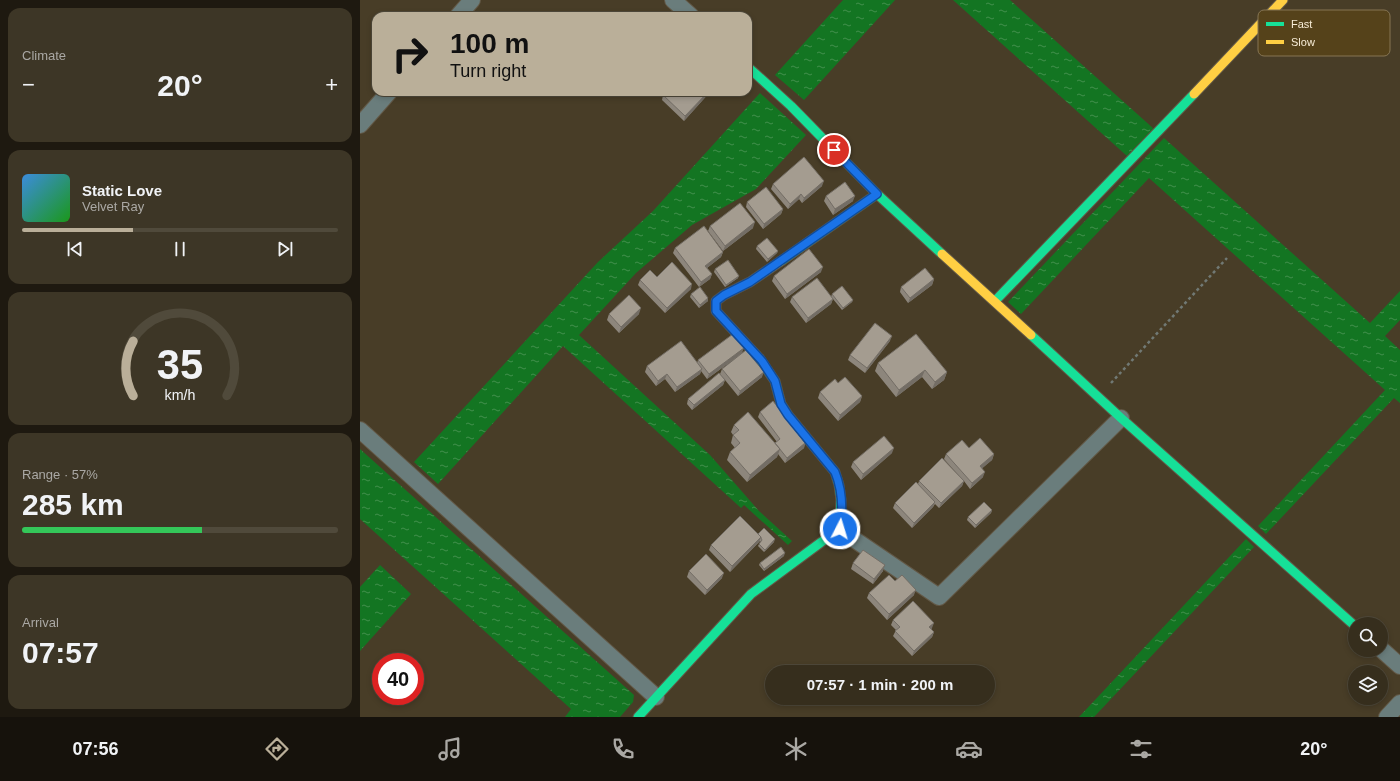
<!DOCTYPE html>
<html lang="en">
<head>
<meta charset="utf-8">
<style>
	body { margin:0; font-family:Arial,sans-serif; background:#3d3626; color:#f1f3f6; height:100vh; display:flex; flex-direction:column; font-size:15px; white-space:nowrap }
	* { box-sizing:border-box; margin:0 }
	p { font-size:13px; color:#aaa8a4 }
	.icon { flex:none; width:22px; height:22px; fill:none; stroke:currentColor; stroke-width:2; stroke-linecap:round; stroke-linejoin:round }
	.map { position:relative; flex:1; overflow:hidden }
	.panel { display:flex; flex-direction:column; gap:8px; padding:8px; background:#1e1910; width:360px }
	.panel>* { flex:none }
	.top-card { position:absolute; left:12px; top:12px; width:380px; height:84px; border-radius:12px; box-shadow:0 2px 6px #0003,0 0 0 1px #504a3b; background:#baaf99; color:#111; overflow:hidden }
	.tools { position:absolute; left:988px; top:617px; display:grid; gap:8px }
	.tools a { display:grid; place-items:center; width:40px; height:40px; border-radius:50%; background:#362e1d; box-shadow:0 2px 6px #0003,0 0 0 1px #504a3b; font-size:20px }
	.speed { position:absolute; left:12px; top:653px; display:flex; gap:8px; font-size:20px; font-weight:700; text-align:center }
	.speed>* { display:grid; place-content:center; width:52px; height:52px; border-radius:50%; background:#362e1d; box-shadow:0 2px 6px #0003,0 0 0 1px #504a3b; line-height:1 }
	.speed .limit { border:6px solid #d22; background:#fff; color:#111 }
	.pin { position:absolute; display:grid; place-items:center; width:34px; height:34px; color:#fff; margin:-17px; border:2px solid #fff; border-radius:50%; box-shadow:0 1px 4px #0007 }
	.me { position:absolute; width:44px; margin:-22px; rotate:5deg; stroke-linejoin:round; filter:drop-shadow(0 0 3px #0008) }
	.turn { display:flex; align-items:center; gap:14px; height:84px; padding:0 12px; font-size:18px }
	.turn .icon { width:52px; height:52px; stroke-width:2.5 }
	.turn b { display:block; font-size:28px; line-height:34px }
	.big { font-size:30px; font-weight:800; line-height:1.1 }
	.panel .tile { flex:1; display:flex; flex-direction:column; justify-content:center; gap:6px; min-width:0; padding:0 14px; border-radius:12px; background:#3d3626 }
	.panel .dial { align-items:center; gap:0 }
	.dial svg { height:104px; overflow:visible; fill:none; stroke:#504a3b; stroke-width:7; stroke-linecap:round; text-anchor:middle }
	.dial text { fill:#f1f3f6; stroke:none }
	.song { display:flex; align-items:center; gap:12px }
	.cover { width:48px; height:48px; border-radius:6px; background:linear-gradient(135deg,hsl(210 70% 55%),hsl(120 70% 35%)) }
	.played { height:4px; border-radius:2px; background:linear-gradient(90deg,#baaf99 35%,#504a3b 35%) }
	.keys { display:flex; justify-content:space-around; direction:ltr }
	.heat { display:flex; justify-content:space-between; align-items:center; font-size:22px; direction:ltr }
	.charge { height:6px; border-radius:3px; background:linear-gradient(90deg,#34c759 57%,#504a3b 0) }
	.trip { position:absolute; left:405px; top:665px; width:230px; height:40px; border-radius:20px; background:#362e1d; box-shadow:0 2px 6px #0003,0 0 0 1px #504a3b; font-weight:800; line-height:40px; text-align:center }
	.tab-bar { display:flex; height:64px; justify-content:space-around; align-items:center; background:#16120c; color:#aaa8a4 }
	.tab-bar .icon { width:28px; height:28px }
	.tab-bar .current { color:#baaf99 }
	.tab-bar b { font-size:18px; color:#f1f3f6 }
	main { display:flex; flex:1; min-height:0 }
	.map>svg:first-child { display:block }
	.water { fill:url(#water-ripples) }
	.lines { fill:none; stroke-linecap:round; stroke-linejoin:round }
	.street-casing { stroke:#625846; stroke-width:18 }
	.fast-casing { stroke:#625846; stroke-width:11 }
	.slow-casing { stroke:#625846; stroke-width:11 }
	.path { stroke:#717974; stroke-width:2.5; stroke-dasharray:3 3; stroke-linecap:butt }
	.street { stroke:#6a7d7c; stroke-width:16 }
	.fast { stroke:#16e098; stroke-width:9 }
	.slow { stroke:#ffcf43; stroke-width:9 }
	.wall { fill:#8d867c }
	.shaded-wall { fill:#736d65 }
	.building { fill:#a49c90; stroke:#736d65 }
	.route-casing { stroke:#114b97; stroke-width:10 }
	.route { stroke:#1a73e8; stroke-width:7 }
	.key { fill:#55421a; stroke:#867553; stroke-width:1 }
	.key-label { font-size:11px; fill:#f8edd7 }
</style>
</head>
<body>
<main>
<section class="panel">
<div class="tile"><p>Climate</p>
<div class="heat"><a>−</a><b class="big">20°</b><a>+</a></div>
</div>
<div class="tile">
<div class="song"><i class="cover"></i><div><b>Static Love</b><p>Velvet Ray</p></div></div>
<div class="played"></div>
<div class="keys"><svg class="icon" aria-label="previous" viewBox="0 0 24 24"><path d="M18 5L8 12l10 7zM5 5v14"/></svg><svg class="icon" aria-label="pause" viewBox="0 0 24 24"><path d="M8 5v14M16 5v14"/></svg><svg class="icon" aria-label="next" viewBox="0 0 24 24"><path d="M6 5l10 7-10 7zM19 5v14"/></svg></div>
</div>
<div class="tile dial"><svg viewBox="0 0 100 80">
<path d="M14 69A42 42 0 1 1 86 69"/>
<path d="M14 69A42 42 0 0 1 14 27" stroke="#baaf99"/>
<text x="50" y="56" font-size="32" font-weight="700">35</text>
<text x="50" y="72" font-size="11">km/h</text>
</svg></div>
<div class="tile"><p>Range · 57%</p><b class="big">285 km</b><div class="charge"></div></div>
<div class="tile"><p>Arrival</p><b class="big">07:57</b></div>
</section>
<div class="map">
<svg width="1040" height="717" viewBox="0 0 1040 717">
	<defs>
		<pattern id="water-ripples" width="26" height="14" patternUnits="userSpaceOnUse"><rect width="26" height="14" fill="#137522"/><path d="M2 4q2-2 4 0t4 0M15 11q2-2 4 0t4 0" fill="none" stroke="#42904c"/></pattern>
	</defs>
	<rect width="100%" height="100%" fill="#483d27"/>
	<!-- water -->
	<path class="water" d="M483,0H535L444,100L415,75Z
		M593,0H650L794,129L767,156Z
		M400,93L446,135L396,189L332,225L276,273L219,335L350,455L399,511L432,541L428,545L384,505L381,508L203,346L78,484L54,462L238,262L293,211Z
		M804,138L1010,323L1040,291V320L1025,336L1040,350V403L1034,398L906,534L898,526L1025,390L789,178L661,314L648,302Z
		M0,449L274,695L273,702L260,717H205L211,709L0,519Z
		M886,539L894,547L734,717H719Z
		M20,565L51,594L0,651V587Z"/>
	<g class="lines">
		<defs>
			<path id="street" d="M313,0L331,16
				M98,16L112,0
				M0,125L29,92
				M0,430L296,697
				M479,529L579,597L761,418
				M1021,649L1040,666
				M1027,717L1040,703"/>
			<path id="fast" d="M388,67L431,106L517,194L582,254
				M421,261L517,194
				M635,301L834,94
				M671,335L761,418L995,626
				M278,717L391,594L479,529L481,500L479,485L475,472L428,415L421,404L415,381L400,359"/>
			<path id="slow" d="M834,94L923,0
				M582,254L671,335
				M400,359L356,311V301L364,295L390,282L421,261"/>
		</defs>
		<!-- street casing -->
		<use href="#street" class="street-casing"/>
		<!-- fast casing -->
		<use href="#fast" class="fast-casing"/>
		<!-- slow casing -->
		<use href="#slow" class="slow-casing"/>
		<!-- path -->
		<path class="path" d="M751,383L867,258"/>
		<!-- street -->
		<use href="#street" class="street"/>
		<!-- fast -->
		<use href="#fast" class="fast"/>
		<!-- slow -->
		<use href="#slow" class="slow"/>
	</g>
	<!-- wall -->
	<path class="wall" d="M306,92H350L324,121L302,100L303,95Z
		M413,184L462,186L442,203L439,199L428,209L411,189Z
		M466,196L493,201L473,215L464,201Z
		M387,202L423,209L421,214L403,229L386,207Z
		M350,226L393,228L363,251L348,231Z
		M397,246L418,251L417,253L407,262L396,249Z
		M315,248L363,252L361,257L347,268L352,274L350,279L339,287L313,253Z
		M355,269L378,278L365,287L354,272Z
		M461,272L425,299L412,281L414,276Z
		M297,277L331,289L305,313L278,285L280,280Z
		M574,279L572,285L548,303L540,292L541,287Z
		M331,294L348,298V301L339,308L330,297Z
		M472,294L493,300L492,302L482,310L473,299L471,304L446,323L430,302L432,297H471Z
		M249,314H279L259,333L247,320Z
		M530,341L505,373L488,360L490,355Z
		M382,353L402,377L378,396L365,380L363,385L332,410L327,404L328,399L360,374L362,369L377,357L347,379L341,371L340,374L315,392L305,379L296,386L285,372L287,366L337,363L338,360Z
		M518,363L587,372L584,380L572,389L562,377L536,397L515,371Z
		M478,383L502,396L500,402L478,421L458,398L460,392Z
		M400,412L445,443L444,448L425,463L418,454L417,457L387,482L367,460L370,452L375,448L371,443L373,435L371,432L374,425L415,443L417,442L398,417Z
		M609,448L634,454L632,460L622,468L623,477L610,489L604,481L602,486L579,508L575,504L573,507L552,528L533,508L535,503L558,484L559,481L599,476L584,459L586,454Z
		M532,453L501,480L491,467L493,462Z
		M632,510L631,513L615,528L607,520L608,517Z
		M398,534L414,542L404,552L398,546L399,544L401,541H400L370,572L349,550L351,545Z
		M424,556L404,571L399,565L400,563Z
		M493,563L523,571L513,584L491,569Z
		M329,571L362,578L345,595L327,577Z
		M535,581L554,595L527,620L507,598L509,593Z
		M533,620L572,628L571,629L574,632L572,637L552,656L533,636L536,630L531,625Z"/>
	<!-- shaded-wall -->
	<path class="shaded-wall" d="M348,92H350L324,121L325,116Z
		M464,181L462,186L442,203L444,198Z
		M441,194L439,199L428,209L430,204Z
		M495,196L493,201L473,215L475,209Z
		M423,209L421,214L403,229L404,224Z
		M395,222L393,228L363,251L365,246Z
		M418,251L417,253L407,262L408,259Z
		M363,252L361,257L343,271L345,266Z
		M463,267L461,272L425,299L427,294Z
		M352,274L350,279L339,287L341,282Z
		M379,276L378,278L365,287L366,285Z
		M574,279L572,285L548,303L550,298Z
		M332,284L331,289L305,313L307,308Z
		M348,298V301L339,308L340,305Z
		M473,299L471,304L446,323L448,318Z
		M493,300L492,302L482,310L483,308Z
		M281,308L279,314L259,333L261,327Z
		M532,336L530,341L505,373L507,368Z
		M384,348L382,353L347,379L349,374Z
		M342,369L340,374L315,392L317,387Z
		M565,370L562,377L536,397L539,390Z
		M404,372L402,377L378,396L380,391Z
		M587,372L584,380L572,389L575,382Z
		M307,374L305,379L296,386L298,381Z
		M365,380L363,385L332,410L334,405Z
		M502,396L500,402L478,421L480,415Z
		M445,443L444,448L425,463L427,458Z
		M534,448L532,453L501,480L503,474Z
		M420,449L417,457L387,482L390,475Z
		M634,454L632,460L618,472L620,466Z
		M625,472L623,477L610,489L612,483Z
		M604,481L602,486L579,508L581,503Z
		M575,502L573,507L552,528L554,523Z
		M632,510L631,513L615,528L616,525Z
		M401,537L399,542L370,572L372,566Z
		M415,539L414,542L404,552L405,550Z
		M425,553L424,556L404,571V569Z
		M525,565L523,571L513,584L514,579Z
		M364,573L362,578L345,595L347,590Z
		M556,590L554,595L527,620L529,614Z
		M574,623L572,628L567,633L569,627Z
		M574,632L572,637L552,656L554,651Z"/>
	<!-- building -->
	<path class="building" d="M306,92H348L325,116L303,95Z
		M444,157L464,181L444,198L441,194L430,204L413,184Z
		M485,182L495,196L475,209L466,196Z
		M406,187L423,209L404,224L387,202Z
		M380,203L395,222L365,246L350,226Z
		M344,226L363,252L345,266L352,274L341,282L315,248Z
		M407,238L418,251L408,259L397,246Z
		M449,249L463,267L427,294L414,276Z
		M368,260L379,276L366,285L355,269Z
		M312,262L332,284L307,308L280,280L290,270L297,277Z
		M565,268L574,279L550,298L541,287Z
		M457,278L473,299L448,318L432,297Z
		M482,286L493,300L483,308L472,294Z
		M340,287L348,298L340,305L331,294Z
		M269,295L281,308L261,327L249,314Z
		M515,323L532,336L507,368L490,355Z
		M373,334L384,348L349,374L338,360Z
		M556,334L587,372L575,382L565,370L539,390L518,363Z
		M321,341L342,369L317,387L307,374L298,381L287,366Z
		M386,350L404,372L380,391L362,369Z
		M359,373L365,380L334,405L328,399Z
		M485,377L502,396L480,415L460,392L475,379L478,383Z
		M413,401L445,443L427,458L415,443L420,439L400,412Z
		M388,412L420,449L390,475L370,452L380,443L373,435L379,430L374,425Z
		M524,436L534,448L503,474L493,462Z
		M620,438L634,454L620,466L625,472L612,483L586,454L602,440L609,448Z
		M582,458L604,481L581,503L559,481Z
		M556,482L575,502L554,523L535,503Z
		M624,502L632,510L616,525L608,517Z
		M380,516L401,537L372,566L351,545Z
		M404,528L415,539L405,550L399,544L402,540L401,538V537L398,534Z
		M421,547L425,553L404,569L400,563Z
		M503,550L525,565L514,579L493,563Z
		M346,554L364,573L347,590L329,571Z
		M529,575L535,581L542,575L556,590L529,614L509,593Z
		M553,601L574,623L569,627L574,632L554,651L535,631L540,627L533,620Z"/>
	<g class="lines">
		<defs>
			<path id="route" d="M474,150L517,194L390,282L364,295L356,301V311L402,361L415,381L421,404L428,415L475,472C482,489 483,510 480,529"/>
		</defs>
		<!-- route casing -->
		<use href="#route" class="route-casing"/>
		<!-- route -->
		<use href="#route" class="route"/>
	</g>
	<!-- legend -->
	<rect x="898" y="10" width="132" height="46" rx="6" class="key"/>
	<rect x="906" y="22" width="18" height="4" fill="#16e098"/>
	<rect x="906" y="40" width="18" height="4" fill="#ffcf43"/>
	<g class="key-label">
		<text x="931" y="28">Fast</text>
		<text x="931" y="46">Slow</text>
	</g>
</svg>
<div class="tools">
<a><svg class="icon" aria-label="search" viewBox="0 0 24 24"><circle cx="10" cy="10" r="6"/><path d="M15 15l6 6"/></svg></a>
<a><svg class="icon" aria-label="layers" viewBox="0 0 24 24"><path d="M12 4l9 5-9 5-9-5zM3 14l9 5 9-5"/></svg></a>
</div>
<div class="speed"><div class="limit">40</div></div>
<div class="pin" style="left:474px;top:150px;background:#d93025"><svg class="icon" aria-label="arrive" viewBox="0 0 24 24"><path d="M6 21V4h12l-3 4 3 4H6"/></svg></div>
<svg class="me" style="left:480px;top:529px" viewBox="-20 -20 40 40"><circle r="17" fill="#1a73e8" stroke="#fff" stroke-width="3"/><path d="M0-11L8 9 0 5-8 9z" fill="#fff"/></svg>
<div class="trip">07:57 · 1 min · 200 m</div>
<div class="top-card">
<div class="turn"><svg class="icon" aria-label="right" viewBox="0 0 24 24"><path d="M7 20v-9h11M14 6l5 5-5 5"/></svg><div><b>100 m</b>Turn right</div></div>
</div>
</div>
</main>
<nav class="tab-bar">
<b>07:56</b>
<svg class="icon current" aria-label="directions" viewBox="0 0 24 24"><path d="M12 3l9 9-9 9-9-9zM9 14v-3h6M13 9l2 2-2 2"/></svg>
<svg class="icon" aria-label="music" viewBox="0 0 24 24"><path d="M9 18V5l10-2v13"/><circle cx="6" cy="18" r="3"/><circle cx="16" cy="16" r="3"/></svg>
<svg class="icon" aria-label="phone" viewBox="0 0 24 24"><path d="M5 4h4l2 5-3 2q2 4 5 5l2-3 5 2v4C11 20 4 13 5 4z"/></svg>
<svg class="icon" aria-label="climate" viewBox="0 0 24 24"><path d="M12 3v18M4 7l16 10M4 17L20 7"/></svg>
<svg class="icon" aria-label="car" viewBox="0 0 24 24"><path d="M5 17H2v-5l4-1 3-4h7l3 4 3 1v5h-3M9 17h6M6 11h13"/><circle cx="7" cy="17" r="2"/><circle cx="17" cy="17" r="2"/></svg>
<svg class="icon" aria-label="filters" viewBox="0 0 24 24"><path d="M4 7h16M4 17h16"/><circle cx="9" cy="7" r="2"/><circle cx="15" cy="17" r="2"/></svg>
<b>20°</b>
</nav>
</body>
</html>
